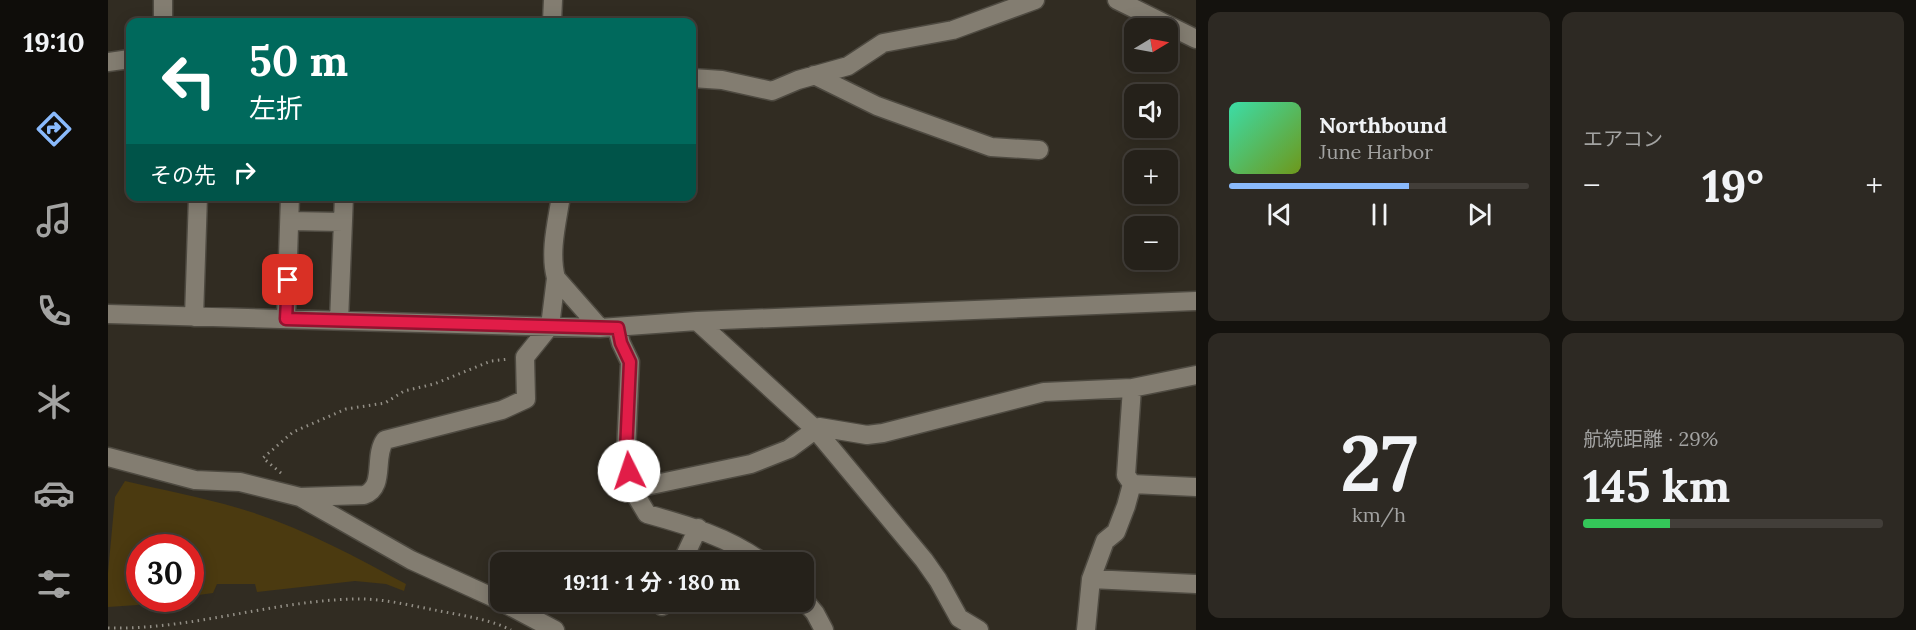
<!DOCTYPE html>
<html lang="ja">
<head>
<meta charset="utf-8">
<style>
	body { margin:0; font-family:Lora,"Noto Sans JP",serif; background:#2d2923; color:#f1f3f6; height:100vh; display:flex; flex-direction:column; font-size:22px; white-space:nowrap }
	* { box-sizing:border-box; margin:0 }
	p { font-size:20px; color:#a3a3a2 }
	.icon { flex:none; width:33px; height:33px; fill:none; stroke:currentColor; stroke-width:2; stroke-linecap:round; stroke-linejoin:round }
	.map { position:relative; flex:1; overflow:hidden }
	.panel { display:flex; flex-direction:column; gap:12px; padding:12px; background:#14120e; width:720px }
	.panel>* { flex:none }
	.top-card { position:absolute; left:18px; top:18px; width:570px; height:183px; border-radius:12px; box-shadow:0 3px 15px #0003,0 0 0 2px #423e39; background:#00695c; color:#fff; overflow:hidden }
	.needle { width:39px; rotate:80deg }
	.buttons { position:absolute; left:1016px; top:18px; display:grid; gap:12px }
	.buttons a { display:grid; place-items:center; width:54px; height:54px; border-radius:12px; background:#25211a; box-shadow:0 3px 15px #0003,0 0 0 2px #423e39; font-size:30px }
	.speed { position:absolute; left:18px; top:534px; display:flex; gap:12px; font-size:30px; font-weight:700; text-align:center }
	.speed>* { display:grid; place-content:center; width:78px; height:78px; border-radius:50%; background:#25211a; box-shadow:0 3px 15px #0003,0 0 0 2px #423e39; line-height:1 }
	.speed .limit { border:9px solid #d22; background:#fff; color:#111 }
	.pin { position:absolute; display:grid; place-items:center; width:51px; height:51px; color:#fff; margin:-26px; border-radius:12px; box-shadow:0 3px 9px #0006 }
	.me { position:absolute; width:66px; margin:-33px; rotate:356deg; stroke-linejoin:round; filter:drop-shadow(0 0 4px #0008) }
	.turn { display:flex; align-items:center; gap:21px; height:126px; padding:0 24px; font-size:27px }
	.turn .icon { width:78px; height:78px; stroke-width:2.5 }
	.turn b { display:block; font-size:42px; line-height:51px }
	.then { display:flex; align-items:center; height:57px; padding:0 24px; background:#0003; gap:12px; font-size:22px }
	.big { font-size:45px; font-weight:700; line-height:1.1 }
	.panel .tile { flex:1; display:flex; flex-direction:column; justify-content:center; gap:9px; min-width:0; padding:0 21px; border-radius:12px; background:#2d2923 }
	.panel .dial { align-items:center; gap:0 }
	.dial b { font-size:78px; line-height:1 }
	.song { display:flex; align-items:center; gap:18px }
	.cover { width:72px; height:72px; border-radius:9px; background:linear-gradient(135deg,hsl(160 70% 55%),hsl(80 70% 35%)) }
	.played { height:6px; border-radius:3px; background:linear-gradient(90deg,#8abafc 60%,#423e39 60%) }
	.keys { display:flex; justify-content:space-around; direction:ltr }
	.heat { display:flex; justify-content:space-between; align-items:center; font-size:33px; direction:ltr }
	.charge { height:9px; border-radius:4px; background:linear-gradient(90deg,#34c759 29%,#423e39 0) }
	.panel .tiles { flex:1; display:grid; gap:12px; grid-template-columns:repeat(2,1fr) }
	.trip { position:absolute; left:382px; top:552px; width:324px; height:60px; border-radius:12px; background:#25211a; box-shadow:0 3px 15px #0003,0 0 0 2px #423e39; font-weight:700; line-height:60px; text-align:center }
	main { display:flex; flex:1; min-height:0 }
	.tabs { display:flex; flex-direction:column; width:108px; justify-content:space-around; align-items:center; background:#0f0d0a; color:#a3a3a2 }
	.tabs .icon { width:42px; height:42px }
	.tabs .current { color:#8abafc }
	.tabs b { font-size:27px; color:#f1f3f6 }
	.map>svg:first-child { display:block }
	.green { fill:#4b3a10 }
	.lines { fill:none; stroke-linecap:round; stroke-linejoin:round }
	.minor-casing { stroke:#4e4a41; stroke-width:21 }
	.path { stroke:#938f86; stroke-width:3; stroke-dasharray:1.5 4.5; stroke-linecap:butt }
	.minor { stroke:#837d71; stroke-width:18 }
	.route-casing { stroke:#92132f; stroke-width:15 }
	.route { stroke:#e11d48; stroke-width:10 }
</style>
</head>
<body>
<main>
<nav class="tabs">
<b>19:10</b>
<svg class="icon current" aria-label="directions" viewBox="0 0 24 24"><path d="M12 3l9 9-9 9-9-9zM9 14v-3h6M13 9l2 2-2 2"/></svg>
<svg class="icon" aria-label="music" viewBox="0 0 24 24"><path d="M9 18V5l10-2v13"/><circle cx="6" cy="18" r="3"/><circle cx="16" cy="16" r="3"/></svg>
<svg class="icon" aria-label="phone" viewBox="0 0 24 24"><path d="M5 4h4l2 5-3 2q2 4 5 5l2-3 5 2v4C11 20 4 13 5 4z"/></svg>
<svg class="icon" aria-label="climate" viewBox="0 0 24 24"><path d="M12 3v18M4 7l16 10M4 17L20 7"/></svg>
<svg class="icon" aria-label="car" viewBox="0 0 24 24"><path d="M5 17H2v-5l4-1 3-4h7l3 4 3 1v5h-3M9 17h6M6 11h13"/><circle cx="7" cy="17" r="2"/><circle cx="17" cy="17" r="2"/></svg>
<svg class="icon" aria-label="filters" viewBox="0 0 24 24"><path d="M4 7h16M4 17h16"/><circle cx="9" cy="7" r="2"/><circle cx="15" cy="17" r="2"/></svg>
</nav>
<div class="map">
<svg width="1088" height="630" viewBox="0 0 1088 630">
	<rect width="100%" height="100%" fill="#312c22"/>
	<!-- green -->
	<path class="green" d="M17,481C54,490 93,497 130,508C189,525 244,555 298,584L296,591L278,584L247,581L149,592L147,584H109L105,593L83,596L82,548H32V598L70,599L29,605L0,607V573L7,497Z"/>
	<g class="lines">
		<defs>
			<path id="minor" d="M1009,0L1088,39
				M55,22V0
				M444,22L445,0
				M0,62L22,59
				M706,75L769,106L883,147L931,150
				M584,78L614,80L664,91L690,80L740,66L775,43L845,30L927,0
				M453,196C449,222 441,252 448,278L492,328
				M182,221L235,222
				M0,314L492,328L589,321L1088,301
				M86,317L90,196
				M178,319L182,196
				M231,321L236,196
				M589,321L707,429L816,560L830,580L851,618L871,630
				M509,328L513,343L522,362L518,452L524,489L539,514C579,525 620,537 654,562
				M0,457L87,480L132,482L192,497L303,560L393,601
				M1024,484L1018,475L1024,388L1088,375
				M524,489L643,464L681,449L711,427L759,435L775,433L936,392L1024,388
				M192,497L256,495C278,488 265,456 277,440L394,410L418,399L417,357L442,326L448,278
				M574,562L590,528
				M983,579L1088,584
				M696,600L707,613L716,630
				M394,602L447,630
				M554,606L556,602
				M978,630L983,579L997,541L1008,532L1018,506L1024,484L1088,487"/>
		</defs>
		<!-- minor casing -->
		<use href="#minor" class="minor-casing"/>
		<!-- path -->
		<path class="path" d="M173,473L155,458L185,432L238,409L277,403L296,391L326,384L383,361L401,359
			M0,628C83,630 164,601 246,599C275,598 304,606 332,611C356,616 381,619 403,630"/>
		<!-- minor -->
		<use href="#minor" class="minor"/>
	</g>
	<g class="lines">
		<defs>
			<path id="route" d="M180,280L178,319L510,328L513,343L522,362L518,452L521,471"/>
		</defs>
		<!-- route casing -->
		<use href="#route" class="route-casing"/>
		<!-- route -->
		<use href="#route" class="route"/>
	</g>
</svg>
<div class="buttons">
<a><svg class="needle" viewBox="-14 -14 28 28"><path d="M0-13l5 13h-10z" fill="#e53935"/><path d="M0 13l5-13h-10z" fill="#a3a3a2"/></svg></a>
<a><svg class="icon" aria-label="sound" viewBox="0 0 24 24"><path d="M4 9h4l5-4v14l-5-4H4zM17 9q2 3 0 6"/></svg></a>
<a>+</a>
<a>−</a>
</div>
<div class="speed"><div class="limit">30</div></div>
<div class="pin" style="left:180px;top:280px;background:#d93025"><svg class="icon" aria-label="arrive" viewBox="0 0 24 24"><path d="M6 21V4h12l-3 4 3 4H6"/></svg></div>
<svg class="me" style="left:521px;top:471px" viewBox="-20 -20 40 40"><circle r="19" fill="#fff"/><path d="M0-13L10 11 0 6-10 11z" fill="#e11d48"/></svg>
<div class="trip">19:11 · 1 分 · 180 m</div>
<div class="top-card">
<div class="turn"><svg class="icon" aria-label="left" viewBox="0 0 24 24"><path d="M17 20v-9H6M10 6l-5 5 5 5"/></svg><div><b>50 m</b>左折</div></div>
<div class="then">その先<svg class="icon" aria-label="right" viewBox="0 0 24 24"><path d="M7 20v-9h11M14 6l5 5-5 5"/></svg></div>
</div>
</div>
<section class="panel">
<div class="tiles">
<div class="tile">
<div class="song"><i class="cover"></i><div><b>Northbound</b><p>June Harbor</p></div></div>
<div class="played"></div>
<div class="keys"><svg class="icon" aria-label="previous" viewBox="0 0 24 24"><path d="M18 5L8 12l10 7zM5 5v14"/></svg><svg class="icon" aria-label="pause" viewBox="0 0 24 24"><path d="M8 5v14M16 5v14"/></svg><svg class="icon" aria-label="next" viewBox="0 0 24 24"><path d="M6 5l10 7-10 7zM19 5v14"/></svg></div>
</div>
<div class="tile"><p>エアコン</p>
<div class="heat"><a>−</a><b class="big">19°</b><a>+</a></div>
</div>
<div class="tile dial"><b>27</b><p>km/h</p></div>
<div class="tile"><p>航続距離 · 29%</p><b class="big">145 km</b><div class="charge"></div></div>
</div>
</section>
</main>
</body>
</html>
